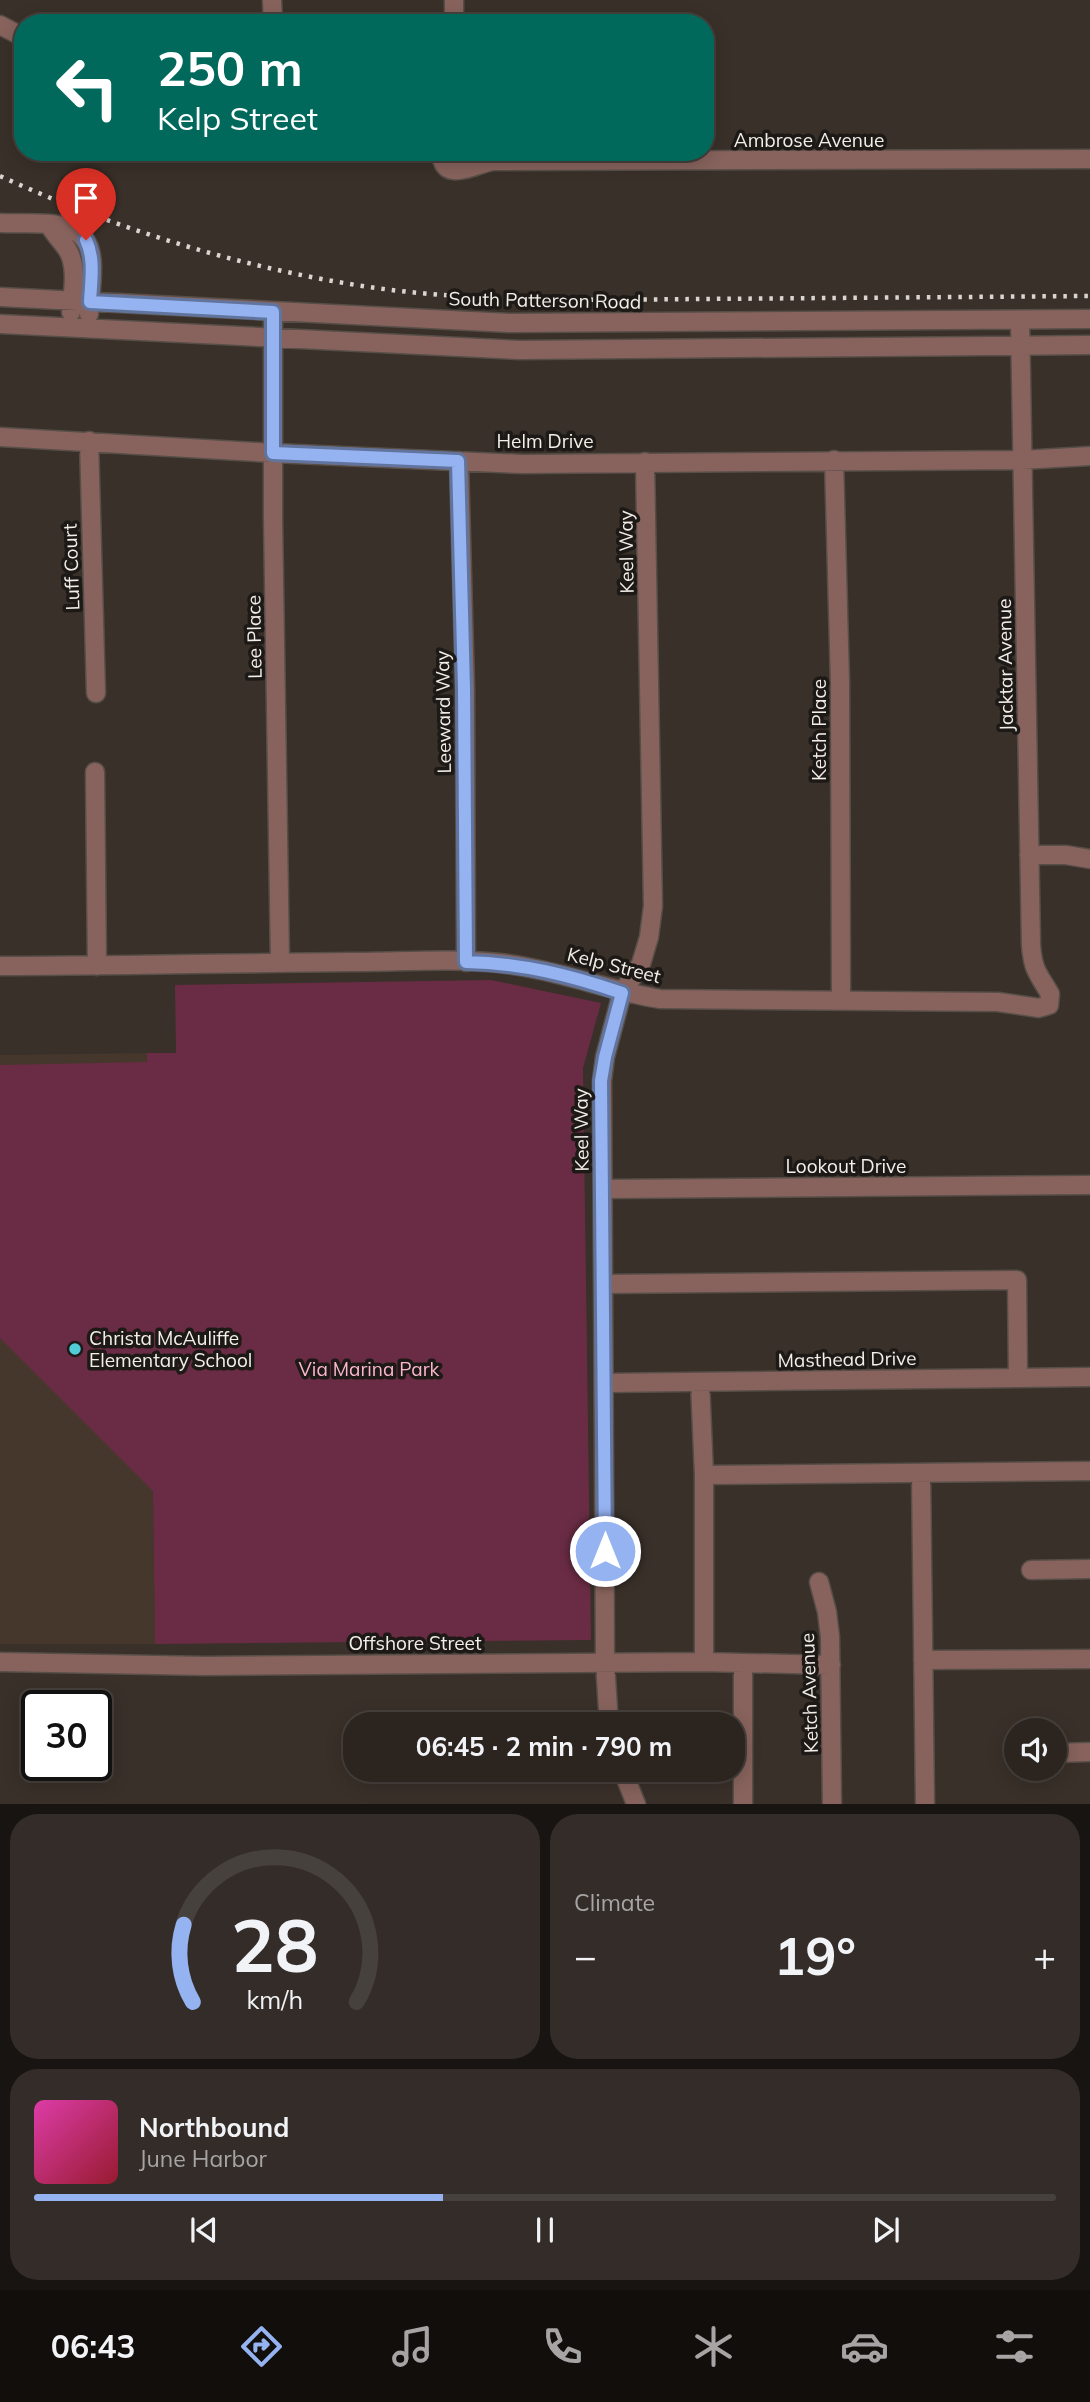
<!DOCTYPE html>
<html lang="en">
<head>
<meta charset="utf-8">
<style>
	body { margin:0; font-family:Mulish,sans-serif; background:#332c28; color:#f1f3f6; height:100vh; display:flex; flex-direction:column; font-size:26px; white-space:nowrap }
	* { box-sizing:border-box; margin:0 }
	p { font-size:23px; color:#a6a4a4 }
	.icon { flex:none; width:38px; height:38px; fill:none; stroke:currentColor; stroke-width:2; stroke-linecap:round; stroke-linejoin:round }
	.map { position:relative; height:1804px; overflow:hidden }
	.panel { display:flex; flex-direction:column; gap:10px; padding:10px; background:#181411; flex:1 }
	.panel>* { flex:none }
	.guide { position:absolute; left:14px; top:14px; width:700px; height:147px; border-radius:28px; box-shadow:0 4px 18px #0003,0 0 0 2px #47413d; background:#00695c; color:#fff; overflow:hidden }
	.buttons { position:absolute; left:1004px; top:1718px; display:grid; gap:14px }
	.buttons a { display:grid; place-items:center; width:63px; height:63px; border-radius:50%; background:#2b241f; box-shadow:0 4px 18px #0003,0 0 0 2px #47413d; font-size:35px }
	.speed { position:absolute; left:21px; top:1690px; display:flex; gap:14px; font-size:35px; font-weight:700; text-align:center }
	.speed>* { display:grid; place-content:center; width:91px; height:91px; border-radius:50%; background:#2b241f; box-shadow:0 4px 18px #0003,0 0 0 2px #47413d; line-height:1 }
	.speed .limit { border:4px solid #111; border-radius:10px; background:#fff; color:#111 }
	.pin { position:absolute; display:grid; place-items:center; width:60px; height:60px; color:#fff; margin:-72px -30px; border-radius:50% 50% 50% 0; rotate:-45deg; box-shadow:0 0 7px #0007 }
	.pin .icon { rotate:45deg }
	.me { position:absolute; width:77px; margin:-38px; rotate:0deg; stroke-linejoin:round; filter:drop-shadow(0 0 5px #0008) }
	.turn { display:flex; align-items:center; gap:24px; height:147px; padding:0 28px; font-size:32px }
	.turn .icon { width:91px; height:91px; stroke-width:2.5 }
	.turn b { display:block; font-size:49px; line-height:60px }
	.big { font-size:52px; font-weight:700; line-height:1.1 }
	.panel .widget { flex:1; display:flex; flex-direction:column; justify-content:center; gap:10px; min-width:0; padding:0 24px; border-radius:28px; background:#332c28 }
	.panel .dial { align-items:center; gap:0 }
	.dial svg { height:182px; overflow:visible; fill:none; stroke:#47413d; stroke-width:7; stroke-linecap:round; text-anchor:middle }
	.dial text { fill:#f1f3f6; stroke:none }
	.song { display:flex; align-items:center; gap:21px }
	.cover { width:84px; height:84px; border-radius:10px; background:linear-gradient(135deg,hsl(320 70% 55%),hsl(350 70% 35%)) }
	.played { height:7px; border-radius:4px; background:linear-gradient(90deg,#95b2f1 40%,#47413d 40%) }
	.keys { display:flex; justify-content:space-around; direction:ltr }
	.heat { display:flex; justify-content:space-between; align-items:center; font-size:38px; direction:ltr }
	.panel .tiles { flex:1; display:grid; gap:10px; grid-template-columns:1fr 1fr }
	.widget:last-child { grid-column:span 2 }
	.trip { position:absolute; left:343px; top:1712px; width:402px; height:70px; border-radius:28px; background:#2b241f; box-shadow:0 4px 18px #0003,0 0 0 2px #47413d; font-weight:700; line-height:70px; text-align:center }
	.dock { display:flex; height:112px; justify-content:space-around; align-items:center; background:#110e0c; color:#a6a4a4 }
	.dock .icon { width:49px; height:49px }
	.dock .selected { color:#95b2f1 }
	.dock b { font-size:32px; color:#f1f3f6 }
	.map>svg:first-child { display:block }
	.built { fill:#46372c }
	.green { fill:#6a2c44 }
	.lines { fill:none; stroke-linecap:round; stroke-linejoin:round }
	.minor-casing { stroke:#574e48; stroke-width:21 }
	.minor { stroke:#88635d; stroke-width:18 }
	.rail { stroke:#dbd5d0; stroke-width:4.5; stroke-dasharray:3.5 7; stroke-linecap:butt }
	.route-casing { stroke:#61749d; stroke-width:18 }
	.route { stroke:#95b2f1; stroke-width:12 }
	.poi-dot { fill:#52cbd8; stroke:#1d1916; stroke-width:2.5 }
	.labels { text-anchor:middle; stroke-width:7; stroke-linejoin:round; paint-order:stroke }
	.street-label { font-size:19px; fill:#f4eee9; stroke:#1d1916 }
	.poi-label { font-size:19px; fill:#f4eee9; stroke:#1d1916; text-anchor:start }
	.park-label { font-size:19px; fill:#fbb6cc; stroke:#1d1916 }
</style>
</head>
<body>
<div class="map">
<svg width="1090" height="1804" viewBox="0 0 1090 1804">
	<rect width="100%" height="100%" fill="#393029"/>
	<!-- built -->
	<path class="built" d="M147,1053L155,1644H0V1055Z"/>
	<!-- green -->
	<path class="green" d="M491,980L601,1003L583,1068L591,1640L155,1644L153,1491L0,1338V1065L147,1062V1053H176L175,985Z"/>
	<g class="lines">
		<defs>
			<path id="minor" d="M272,0L273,23
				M454,23V0
				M0,25L23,37
				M441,152C443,185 474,164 493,161L1090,159
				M0,223C40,225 94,213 92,270C92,284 90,299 89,314
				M49,225C54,234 61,240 67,249C78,266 73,292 71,312
				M0,297L509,323L1090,319
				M273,312V517L280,962
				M0,324L520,350L1090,345
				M0,437L273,453L522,464L1022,460L1090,456
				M89,441L96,693
				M834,460L840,683L841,999
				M459,461L465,688L466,962
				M95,772L97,966
				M1029,855H1066L1090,859
				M0,966C117,966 234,963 351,962C400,962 451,958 499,963C555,969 605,990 660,999L998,1002L1039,1008L1049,1005L1050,994C1038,973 1033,971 1031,945L1020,320
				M603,1189L1090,1185
				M604,1284L1017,1280L1018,1378
				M700,1382L704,1475V1662
				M605,1383L1090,1377
				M921,1473L925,1804
				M704,1475L1090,1471
				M1031,1570L1090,1569
				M819,1582L827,1612L830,1637L832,1804
				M923,1660L1090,1659
				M0,1662L205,1666L704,1662L831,1665
				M743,1663V1804
				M609,1724L605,1663L602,1081L605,1057L622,993L641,964L649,937L653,906L645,462
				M1055,1753L1090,1752
				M622,1769L636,1804"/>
		</defs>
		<!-- minor casing -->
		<use href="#minor" class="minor-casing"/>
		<!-- minor -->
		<use href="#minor" class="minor"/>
		<!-- rail -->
		<path class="rail" d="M0,176C114,228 232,265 356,285C470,303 585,300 700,299C830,298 960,297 1090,296"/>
	</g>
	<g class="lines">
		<defs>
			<path id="route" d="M86,240C95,259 91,281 90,302L273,312V453L458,461L464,688L466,962C521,963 570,975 622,993L605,1057L601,1081L605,1551"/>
		</defs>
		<!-- route casing -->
		<use href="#route" class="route-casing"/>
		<!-- route -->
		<use href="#route" class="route"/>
	</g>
	<!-- markers -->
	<circle class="poi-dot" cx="75" cy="1349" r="7"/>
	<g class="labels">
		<!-- street labels -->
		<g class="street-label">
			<text x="809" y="147">Ambrose Avenue</text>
			<text transform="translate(545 300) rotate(1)" y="7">South Patterson Road</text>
			<text x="545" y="448">Helm Drive</text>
			<text transform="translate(626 552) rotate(-91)" y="7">Keel Way</text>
			<text transform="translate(71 567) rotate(-92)" y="7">Luff Court</text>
			<text transform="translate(254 637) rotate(-91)" y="7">Lee Place</text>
			<text transform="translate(1005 665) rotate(-91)" y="7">Jacktar Avenue</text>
			<text transform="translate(443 712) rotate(-91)" y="7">Leeward Way</text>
			<text transform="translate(819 730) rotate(-90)" y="7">Ketch Place</text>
			<text transform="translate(614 965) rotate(14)" y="7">Kelp Street</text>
			<text transform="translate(581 1130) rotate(-91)" y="7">Keel Way</text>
			<text x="846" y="1173">Lookout Drive</text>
			<text transform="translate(847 1359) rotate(-1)" y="7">Masthead Drive</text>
			<text x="415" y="1650">Offshore Street</text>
			<text transform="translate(809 1693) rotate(-92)" y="7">Ketch Avenue</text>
		</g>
		<!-- poi labels -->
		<g class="poi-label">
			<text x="89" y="1345">Christa McAuliffe<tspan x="89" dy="22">Elementary School</tspan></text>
		</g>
		<!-- park labels -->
		<g class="park-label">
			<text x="369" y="1376">Via Marina Park</text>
		</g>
	</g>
</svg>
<div class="buttons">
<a><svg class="icon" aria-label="sound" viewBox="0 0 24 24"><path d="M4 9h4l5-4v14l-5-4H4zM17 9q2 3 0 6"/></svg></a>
</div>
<div class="speed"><div class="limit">30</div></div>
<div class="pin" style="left:86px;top:240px;background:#d93025"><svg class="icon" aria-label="arrive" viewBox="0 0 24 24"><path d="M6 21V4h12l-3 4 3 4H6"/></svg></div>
<svg class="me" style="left:605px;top:1551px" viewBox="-20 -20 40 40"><circle r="17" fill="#95b2f1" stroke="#fff" stroke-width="3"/><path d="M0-11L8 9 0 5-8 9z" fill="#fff"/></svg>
<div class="trip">06:45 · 2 min · 790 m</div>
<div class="guide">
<div class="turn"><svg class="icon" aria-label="left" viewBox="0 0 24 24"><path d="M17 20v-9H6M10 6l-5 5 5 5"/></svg><div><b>250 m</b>Kelp Street</div></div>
</div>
</div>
<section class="panel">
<div class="tiles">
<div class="widget dial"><svg viewBox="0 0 100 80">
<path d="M14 69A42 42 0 1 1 86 69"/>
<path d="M14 69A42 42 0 0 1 10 35" stroke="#95b2f1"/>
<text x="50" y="56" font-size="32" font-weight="700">28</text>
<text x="50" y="72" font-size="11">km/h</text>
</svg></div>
<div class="widget"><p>Climate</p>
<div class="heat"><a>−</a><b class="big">19°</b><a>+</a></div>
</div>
<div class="widget">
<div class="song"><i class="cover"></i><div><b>Northbound</b><p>June Harbor</p></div></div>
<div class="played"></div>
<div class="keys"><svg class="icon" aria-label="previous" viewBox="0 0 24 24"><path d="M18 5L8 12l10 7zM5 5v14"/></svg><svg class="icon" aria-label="pause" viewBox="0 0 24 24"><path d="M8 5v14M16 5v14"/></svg><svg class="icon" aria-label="next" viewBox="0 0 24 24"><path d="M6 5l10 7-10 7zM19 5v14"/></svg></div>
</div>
</div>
</section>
<nav class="dock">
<b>06:43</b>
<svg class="icon selected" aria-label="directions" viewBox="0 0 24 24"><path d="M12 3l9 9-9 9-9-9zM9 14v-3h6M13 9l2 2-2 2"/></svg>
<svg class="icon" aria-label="music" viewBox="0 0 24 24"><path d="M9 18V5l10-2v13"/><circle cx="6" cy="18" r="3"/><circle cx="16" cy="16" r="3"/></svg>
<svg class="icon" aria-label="phone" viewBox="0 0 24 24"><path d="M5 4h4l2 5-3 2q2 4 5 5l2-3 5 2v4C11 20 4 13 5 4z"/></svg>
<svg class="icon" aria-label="climate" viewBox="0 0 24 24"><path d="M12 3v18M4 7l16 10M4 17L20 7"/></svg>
<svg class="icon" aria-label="car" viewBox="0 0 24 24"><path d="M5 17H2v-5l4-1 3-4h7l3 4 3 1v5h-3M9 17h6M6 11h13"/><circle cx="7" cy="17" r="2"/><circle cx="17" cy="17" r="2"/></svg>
<svg class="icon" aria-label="filters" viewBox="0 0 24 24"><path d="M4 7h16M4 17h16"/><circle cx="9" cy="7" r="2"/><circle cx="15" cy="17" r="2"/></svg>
</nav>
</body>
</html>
